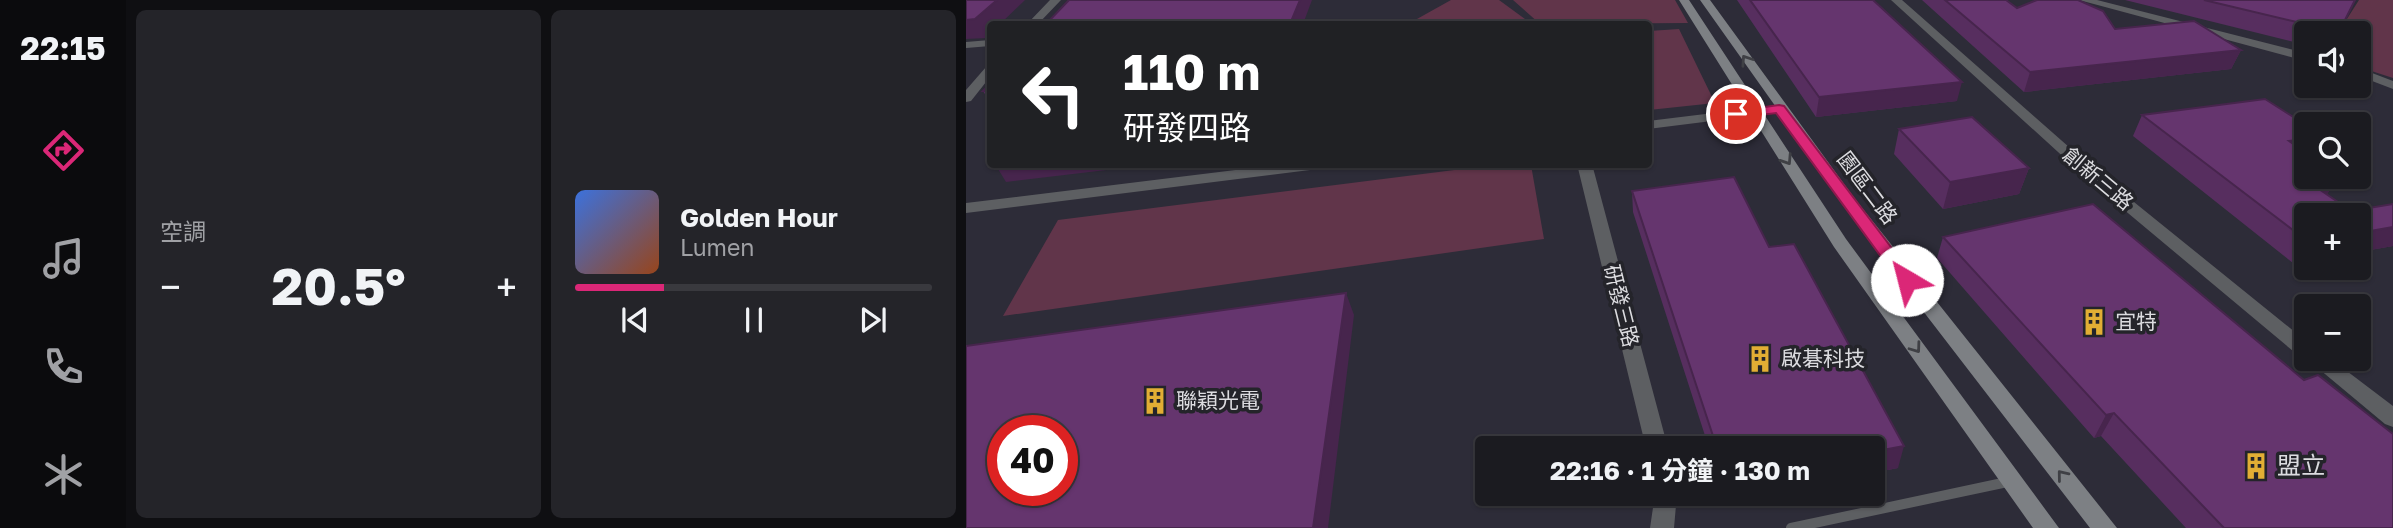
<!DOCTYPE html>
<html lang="zh-TW">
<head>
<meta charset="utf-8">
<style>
	body { margin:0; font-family:"Golos Text","Noto Sans TC",sans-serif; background:#242429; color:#f1f3f6; height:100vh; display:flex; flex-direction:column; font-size:26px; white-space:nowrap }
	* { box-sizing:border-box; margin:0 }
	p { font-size:23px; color:#a0a1a5 }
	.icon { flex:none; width:38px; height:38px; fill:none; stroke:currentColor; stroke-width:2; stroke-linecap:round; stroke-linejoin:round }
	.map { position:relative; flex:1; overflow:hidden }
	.side { display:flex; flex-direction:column; gap:10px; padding:10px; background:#0f0f12; width:840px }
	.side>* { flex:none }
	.hud { position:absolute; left:21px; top:21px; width:665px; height:147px; border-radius:7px; box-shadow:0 2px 5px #0004,0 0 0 2px #39393e; background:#202124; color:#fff; overflow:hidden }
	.tools { position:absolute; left:1328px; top:21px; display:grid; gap:14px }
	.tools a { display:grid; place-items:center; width:77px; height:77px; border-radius:7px; background:#1b1b20; box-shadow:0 2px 5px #0004,0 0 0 2px #39393e; font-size:35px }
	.speed { position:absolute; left:21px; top:415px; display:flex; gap:14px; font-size:35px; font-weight:700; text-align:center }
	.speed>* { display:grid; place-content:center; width:91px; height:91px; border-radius:50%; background:#1b1b20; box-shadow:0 2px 5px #0004,0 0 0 2px #39393e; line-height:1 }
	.speed .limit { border:10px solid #d22; background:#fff; color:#111 }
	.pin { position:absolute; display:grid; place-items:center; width:60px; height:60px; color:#fff; margin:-30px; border:4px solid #fff; border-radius:50%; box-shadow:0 2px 7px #0007 }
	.me { position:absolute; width:77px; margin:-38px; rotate:323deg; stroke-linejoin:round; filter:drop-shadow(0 0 5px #0008) }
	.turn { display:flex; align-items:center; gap:24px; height:147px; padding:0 21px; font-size:32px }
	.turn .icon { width:91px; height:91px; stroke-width:2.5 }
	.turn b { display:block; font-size:49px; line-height:60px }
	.big { font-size:52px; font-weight:700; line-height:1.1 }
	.side .widget { flex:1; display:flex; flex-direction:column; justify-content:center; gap:10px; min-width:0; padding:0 24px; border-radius:10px; background:#242429 }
	.song { display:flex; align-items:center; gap:21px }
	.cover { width:84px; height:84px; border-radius:10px; background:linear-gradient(135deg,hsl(220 70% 55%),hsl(20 70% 35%)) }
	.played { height:7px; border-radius:4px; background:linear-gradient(90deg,#db2777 25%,#39393e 25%) }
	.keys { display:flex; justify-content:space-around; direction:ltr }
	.heat { display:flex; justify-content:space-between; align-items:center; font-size:38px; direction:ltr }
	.side .tiles { flex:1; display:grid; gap:10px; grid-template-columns:repeat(2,1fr) }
	.trip { position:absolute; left:509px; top:436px; width:410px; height:70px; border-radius:7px; background:#1b1b20; box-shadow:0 2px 5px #0004,0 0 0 2px #39393e; font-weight:700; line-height:70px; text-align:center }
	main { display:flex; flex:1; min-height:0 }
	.dock { display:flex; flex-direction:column; width:126px; justify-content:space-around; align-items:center; background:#0b0b0d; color:#a0a1a5 }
	.dock .icon { width:49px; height:49px }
	.dock .active { color:#db2777 }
	.dock b { font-size:32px; color:#f1f3f6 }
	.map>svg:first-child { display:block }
	.built { fill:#2d2c38; fill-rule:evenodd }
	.green { fill:#61354a }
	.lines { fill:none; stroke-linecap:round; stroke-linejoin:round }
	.lane-far1 { stroke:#5d5f62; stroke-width:6 }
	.lane { stroke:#5d5f62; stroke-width:10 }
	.street { fill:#5d5f62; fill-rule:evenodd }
	.secondary { fill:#7d8084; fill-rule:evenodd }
	.wall { fill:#572e5f }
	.shaded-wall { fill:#47254d }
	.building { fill:#65356e; stroke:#47254d; stroke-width:2; fill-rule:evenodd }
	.oneway { stroke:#3f4045 }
	.route { fill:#db2777; stroke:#8e194d; stroke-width:2 }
	.labels { text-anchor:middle; stroke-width:7; stroke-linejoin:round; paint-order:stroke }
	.street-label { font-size:21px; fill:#dcdce0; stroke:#24242a }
	.poi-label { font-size:21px; fill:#dcdce0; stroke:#24242a; text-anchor:start }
	.near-poi-label { font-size:24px; fill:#dcdce0; stroke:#24242a; text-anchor:start }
</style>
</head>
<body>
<main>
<nav class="dock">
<b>22:15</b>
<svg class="icon active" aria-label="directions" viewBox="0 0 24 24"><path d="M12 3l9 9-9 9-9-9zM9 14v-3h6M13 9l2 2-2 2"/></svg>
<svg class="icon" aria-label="music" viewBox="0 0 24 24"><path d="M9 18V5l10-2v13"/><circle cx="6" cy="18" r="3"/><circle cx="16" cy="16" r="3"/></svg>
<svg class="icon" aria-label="phone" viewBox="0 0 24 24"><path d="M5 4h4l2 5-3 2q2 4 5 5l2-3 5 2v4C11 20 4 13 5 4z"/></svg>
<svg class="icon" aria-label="climate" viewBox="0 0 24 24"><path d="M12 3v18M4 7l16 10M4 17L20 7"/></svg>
</nav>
<section class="side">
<div class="tiles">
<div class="widget"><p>空調</p>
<div class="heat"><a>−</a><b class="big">20.5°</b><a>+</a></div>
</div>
<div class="widget">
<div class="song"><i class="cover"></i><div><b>Golden Hour</b><p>Lumen</p></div></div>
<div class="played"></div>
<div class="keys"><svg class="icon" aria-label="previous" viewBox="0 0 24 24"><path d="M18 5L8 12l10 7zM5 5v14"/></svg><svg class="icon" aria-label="pause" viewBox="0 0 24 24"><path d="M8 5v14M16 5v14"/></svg><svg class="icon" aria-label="next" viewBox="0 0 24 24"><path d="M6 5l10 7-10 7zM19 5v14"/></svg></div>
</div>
</div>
</section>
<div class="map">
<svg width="1427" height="528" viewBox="0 0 1427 528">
	<rect width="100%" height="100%" fill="#24242a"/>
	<!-- built -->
	<path class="built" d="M0,0H1427V528H0ZM24,24H682V164H24ZM1340,33H1393V86H1340ZM1340,124H1393V177H1340ZM1340,215H1393V268H1340ZM1340,306H1393V359H1340ZM37,430H96V490H37ZM522,448H906V494H522Z"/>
	<!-- green -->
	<path class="green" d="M485,0H533L566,24H442Z
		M547,0H709L722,23L574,24Z
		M1393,0H1427V78L1393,67V33H1372Z
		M713,29L749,103L683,110V31Z
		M536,164L565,165L578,239L37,316L92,220Z"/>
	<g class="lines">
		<!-- lane-far1 -->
		<path class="lane-far1" d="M0,45L24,43"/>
		<!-- lane -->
		<path class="lane" d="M825,528L1046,481"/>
		<!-- street -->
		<path class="street" d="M84,0H95L72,24H61Z
			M925,0H936L1137,177L1340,341V358L1333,356L1126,183Z
			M1113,0H1131L1340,53V61Z
			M24,66V77L5,101L0,102V90L20,67Z
			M1393,68L1427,81V89L1393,76Z
			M813,105L818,106V112L682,129V121Z
			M319,164H367L360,168L0,213V203Z
			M611,164H626L702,448H680Z
			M1341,359H1365L1427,406V427L1419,424Z
			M689,494H711L708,528H684Z"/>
		<!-- secondary -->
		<path class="secondary" d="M713,0H723L880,239L1093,528H1067L868,247Z
			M734,0H744L889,199L1151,528H1124L927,272Z"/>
	</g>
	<!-- wall -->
	<path class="wall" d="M771,0H907L991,101L850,117Z
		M956,0H1040L1051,8L1149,29L1275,50L1265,69L1058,92Z
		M1159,0H1389L1372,33H1340V45Z
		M24,84V102L17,91Z
		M1176,115L1340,177H1372L1361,194L1385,211L1427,204V246L1393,252L1340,215V261L1327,263L1167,136Z
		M933,129L1063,168L1053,194L977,209L928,154Z
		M666,191L803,247L932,468L906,473V448H743L667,212Z
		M977,237L1427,528H1220L1135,436L1128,438L971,258Z
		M757,494H808L760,503Z"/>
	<!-- shaded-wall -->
	<path class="shaded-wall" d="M31,0H59L34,24H24V34L20,38L0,39V20Z
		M334,0H346L337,24H324Z
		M1275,50L1265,69L1058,92L1064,72Z
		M996,82L991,101L850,117L853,97Z
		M1340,139V158L1323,141Z
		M29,164H191L40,182Z
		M1063,168L1053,194L977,209L984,182Z
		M1360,177H1372L1360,196L1340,180Z
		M1427,227V246L1393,252V233Z
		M1340,244V261L1327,263Z
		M380,293L388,315L362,528H347Z
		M1148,413L1135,436L1128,438L1140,415Z
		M938,446L932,468L906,473V452Z
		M761,494H808L760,503Z"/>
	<!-- building -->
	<path class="building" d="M0,0H31L9,19L0,20Z
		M103,0H334L324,24H80Z
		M784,0H907L996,82L853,97Z
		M979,0H1040L1051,8L1071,0H1112L1137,11L1149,29L1228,21L1275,50L1064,72Z
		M1238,0H1389L1373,32Z
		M24,84V91H17Z
		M1299,99L1340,125V139L1323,141L1340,153V177H1360L1340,180L1385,211L1427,204V227L1393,233V215H1340V240L1176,115Z
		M1006,117L1063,168L984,182L933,129Z
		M768,177L803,247L828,244L938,446L906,452V448H751L666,191Z
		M1127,204L1338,380L1352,375L1427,434V528H1258L1148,413L1140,415L977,237Z
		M380,293L347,528H0V346ZM37,430H96V490H37Z"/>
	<!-- one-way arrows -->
	<defs><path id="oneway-chevron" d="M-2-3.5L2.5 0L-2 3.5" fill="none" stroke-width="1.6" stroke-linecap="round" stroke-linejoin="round" transform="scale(1.75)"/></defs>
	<g class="oneway">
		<use href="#oneway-chevron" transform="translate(780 60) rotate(-124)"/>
		<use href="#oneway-chevron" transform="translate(821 160) rotate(57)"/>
		<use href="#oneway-chevron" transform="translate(950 348) rotate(54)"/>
		<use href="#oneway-chevron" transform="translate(1096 475) rotate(-129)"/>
	</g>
	<!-- route -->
	<path class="route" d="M813,105L818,106L947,276V284H935L810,113L770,118L763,114L770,111Z"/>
	<!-- icons -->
	<defs>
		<symbol id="building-bare" viewBox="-9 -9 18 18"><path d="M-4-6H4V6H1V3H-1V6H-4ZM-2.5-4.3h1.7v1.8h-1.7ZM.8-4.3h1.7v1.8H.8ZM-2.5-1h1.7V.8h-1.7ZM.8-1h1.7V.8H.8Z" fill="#e2ae34" stroke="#24242a" stroke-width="2.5" paint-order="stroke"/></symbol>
	</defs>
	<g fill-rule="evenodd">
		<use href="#building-bare" x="1109" y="303" width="38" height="38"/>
		<use href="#building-bare" x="775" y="340" width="38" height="38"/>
		<use href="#building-bare" x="170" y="382" width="38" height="38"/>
		<use href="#building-bare" x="1271" y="447" width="38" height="38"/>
	</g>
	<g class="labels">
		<!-- street labels -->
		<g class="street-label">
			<text transform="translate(1132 179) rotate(40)" y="7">創新三路</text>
			<text transform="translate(901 188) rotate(53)" y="7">園區二路</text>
			<text transform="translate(655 306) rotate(76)" y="7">研發三路</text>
		</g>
		<!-- poi labels -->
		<g class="poi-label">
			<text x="1149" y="329">宜特</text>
			<text x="815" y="366">啟碁科技</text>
			<text x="210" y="408">聯穎光電</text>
		</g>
		<!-- near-poi labels -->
		<g class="near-poi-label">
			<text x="1311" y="474">盟立</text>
		</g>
	</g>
</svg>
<div class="tools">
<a><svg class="icon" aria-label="sound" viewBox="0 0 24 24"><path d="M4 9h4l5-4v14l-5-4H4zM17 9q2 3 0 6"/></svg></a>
<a><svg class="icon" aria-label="search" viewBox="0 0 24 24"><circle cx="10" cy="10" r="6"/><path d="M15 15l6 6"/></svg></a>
<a>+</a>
<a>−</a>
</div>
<div class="speed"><div class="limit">40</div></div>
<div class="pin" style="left:770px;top:114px;background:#d93025"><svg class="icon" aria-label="arrive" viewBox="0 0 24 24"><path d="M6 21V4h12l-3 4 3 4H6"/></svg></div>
<svg class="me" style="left:941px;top:280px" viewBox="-20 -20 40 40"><circle r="19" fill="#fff"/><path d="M0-13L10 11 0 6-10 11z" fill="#db2777"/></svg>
<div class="trip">22:16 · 1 分鐘 · 130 m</div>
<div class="hud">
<div class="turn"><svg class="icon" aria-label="left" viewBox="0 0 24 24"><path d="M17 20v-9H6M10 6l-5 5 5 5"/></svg><div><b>110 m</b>研發四路</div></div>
</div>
</div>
</main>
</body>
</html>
